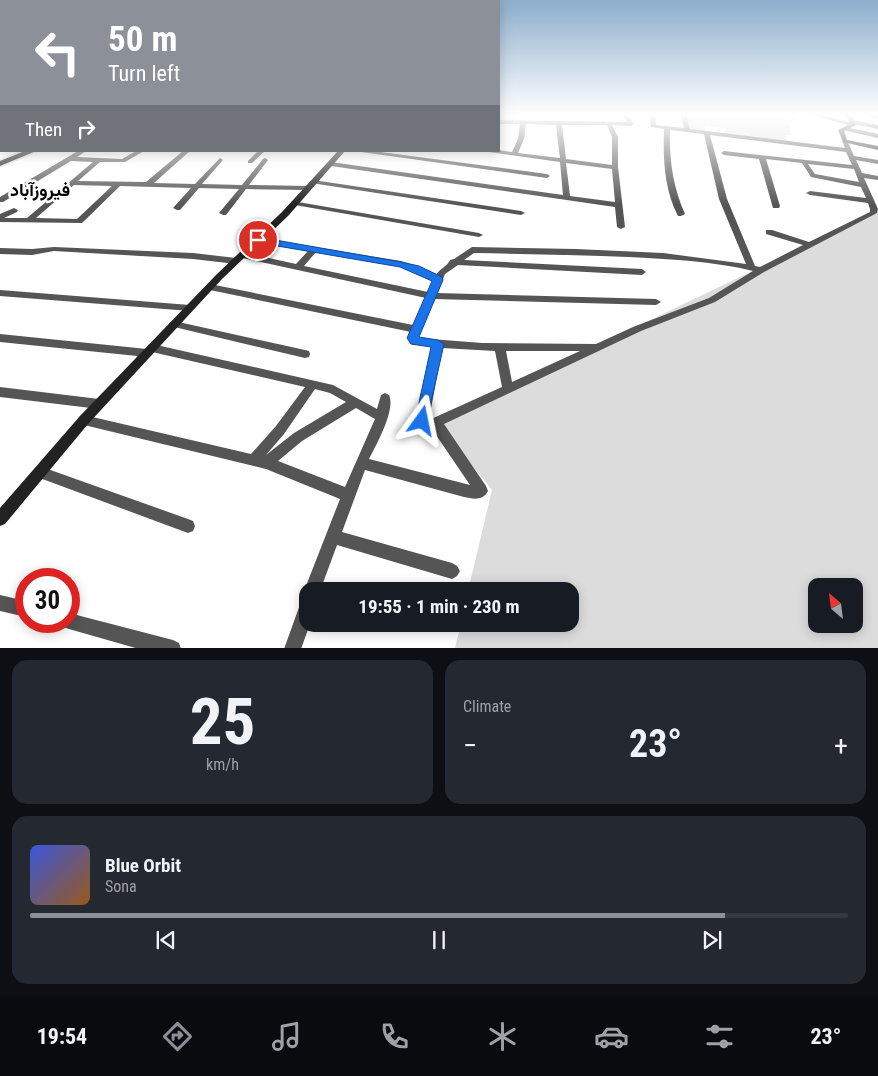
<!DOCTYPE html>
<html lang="en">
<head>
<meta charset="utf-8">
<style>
	body { margin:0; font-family:"Roboto Condensed",Vazirmatn,sans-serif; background:#242831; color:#f1f3f6; height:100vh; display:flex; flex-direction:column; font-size:19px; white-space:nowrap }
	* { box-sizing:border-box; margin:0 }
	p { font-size:16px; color:#9ea1a6 }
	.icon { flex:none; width:28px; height:28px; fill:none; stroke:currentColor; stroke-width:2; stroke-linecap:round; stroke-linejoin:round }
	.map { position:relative; height:648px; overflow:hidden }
	.panel { display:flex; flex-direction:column; gap:12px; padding:12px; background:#0d0f14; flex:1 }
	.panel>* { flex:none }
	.hud { position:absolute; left:0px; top:0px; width:500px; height:152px; box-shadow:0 2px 12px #0003; background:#8c9099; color:#fff; overflow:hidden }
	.needle { width:32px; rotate:332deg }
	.buttons { position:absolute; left:808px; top:578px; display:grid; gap:10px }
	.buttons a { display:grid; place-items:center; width:55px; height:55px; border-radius:10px; background:#171b24; box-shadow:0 2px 12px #0003; font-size:25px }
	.speed { position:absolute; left:15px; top:568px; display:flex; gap:10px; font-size:25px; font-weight:700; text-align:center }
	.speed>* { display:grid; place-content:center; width:65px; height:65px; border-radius:50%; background:#171b24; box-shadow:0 2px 12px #0003; line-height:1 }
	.speed .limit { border:8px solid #d22; background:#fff; color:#111 }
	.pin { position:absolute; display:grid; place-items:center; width:42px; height:42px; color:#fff; margin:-21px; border:2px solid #fff; border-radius:50%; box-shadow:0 1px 5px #0007 }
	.me { position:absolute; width:55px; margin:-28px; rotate:12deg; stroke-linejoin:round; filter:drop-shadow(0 0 4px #0008) }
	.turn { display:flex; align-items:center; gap:18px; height:105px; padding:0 25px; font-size:22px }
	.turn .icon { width:65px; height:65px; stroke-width:2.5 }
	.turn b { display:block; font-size:35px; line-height:42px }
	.then { display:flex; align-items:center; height:48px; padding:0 25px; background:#0003; gap:10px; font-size:19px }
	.big { font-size:38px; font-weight:700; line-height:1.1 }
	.panel .card { flex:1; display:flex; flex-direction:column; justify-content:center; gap:8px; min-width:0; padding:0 18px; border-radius:15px; background:#242831 }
	.panel .dial { align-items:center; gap:0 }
	.dial b { font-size:65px; line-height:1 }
	.song { display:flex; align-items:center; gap:15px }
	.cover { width:60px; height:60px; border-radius:8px; background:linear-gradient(135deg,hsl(230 70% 55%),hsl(30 70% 35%)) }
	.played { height:5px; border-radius:2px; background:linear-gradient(90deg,#8c9099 85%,#363941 85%) }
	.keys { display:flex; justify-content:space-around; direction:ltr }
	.heat { display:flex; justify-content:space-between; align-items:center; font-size:28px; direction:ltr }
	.panel .tiles { flex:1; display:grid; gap:12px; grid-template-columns:1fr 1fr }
	.card:last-child { grid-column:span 2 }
	.trip { position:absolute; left:299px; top:582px; width:280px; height:50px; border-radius:15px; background:#171b24; box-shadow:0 2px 12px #0003; font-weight:700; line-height:50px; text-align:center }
	.tabs { display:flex; height:80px; justify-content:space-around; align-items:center; background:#090b0e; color:#9ea1a6 }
	.tabs .icon { width:35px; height:35px }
	.tabs .active { color:#8c9099 }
	.tabs b { font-size:22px; color:#f1f3f6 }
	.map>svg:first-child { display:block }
	.green { fill:#dcdcdc; fill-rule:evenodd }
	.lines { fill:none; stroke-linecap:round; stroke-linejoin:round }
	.primary-casing { stroke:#dbdbdb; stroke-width:3 }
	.street { fill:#555; fill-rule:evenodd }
	.secondary { fill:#222; fill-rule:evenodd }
	.primary { fill:#000; fill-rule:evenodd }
	.route { fill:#1a73e8; stroke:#114b97 }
	.labels { text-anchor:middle; stroke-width:5; stroke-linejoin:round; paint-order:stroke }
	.far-district-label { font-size:18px; font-weight:bold; fill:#000; stroke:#fff }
</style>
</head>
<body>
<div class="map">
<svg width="878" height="649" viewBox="0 0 878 649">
	<rect width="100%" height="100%" fill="#fff"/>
	<!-- green -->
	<path class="green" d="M683,114H775L796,118L789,124L791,135H785L788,142L724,134L725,128L705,126L704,132L687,129Z
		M878,211V648H455L461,624H570V591H468L492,490L437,422ZM816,586H854V624H816Z"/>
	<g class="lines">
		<defs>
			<path id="primary" d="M25,151H36L0,166V161Z"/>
		</defs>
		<!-- primary casing -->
		<use href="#primary" class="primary-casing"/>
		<!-- street -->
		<path class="street" d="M622,114H628L634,124L631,126L612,125L618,137V167L625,227L621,229L617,227L615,207L331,166L328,164L331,162L563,195L560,162L489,152L488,151L499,150L512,152L518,139L520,124H499V120L627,122ZM526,124L556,125L560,158L518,153L524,139ZM562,125H607L612,137V165L566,159ZM566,163L612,169L615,202L570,196Z
			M649,114H655L656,125L684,128L680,114H686L690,129L845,148L842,141L847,140L854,156L878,160V164L856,160L862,173L878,176V180L864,178L878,209L877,213L764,272L715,302L641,331L444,424L486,486L488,491C483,501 473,499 464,497L365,470L342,532L452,563L457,566L460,571L457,576L452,579L337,545L320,591H308V624H310L301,649H284L302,599L307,597L304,591L340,499L266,469L84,425L80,424L78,420L80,416L84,415L251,454L276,426L305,387L152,352L151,356L147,357L0,342V334L147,349L148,345L152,344L333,385L377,409L381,395L385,393L389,395C396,410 376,445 369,459L470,485L434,432L422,429L416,421L432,347L411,344L408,338L411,332L210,290L205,287L210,284L413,325L426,298L242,258L238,255L242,252L296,264L308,251L255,242L254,240L258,238L401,261L419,267L436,275C439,269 448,266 450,260L454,259L472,247L576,249L663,253L746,264L719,199L704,134L670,130C669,159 673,187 685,214L681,216H678C664,189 663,158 664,129L651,127ZM710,135L846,152L852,165L724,151L721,153L724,155L759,159L773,208H779L780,206L766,159L802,163L811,177L861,187L866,198L810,191L806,193L810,195L868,203L870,209V212L809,242L772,230H766V234L803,245L760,267L755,266L727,199ZM808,164L854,169L859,182L815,174ZM316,252L399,266L413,271L433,281L428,292L304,266ZM474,253C525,254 576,255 628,257C669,259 713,261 753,271L709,298L633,327L596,344L482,343L418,338L434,299L656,305L661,302L656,299L437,293L445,274L458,265L642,275L646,272L642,269L464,260ZM442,348L495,351L502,387L429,420ZM506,351H580L512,382ZM315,389L330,393L346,402L294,433L266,455L284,434ZM356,408L375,419L345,487L278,461L302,441Z
			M807,114H817L849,122L852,120L878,125V129L855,124L852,126Z
			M858,114L878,115V119Z
			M845,127L878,134V138L843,130V128Z
			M78,151H86L77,157L122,159L136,151H144L125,162H100L78,181L146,182L183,151H190L154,183L195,184L220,158L223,160L202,184L242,185L263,159L265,158L268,160L249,185L308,186L311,188L308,190L246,189L226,215H223L219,213L239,189L199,188L180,210H177L173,208L191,188L120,186L82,223L0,222V214L14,208L18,210L17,212L4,218H27L93,162L71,161L3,202H0V197ZM74,185L112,186L77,219L36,218Z
			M258,151H265L252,163H248V161Z
			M354,151H373L547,174L550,176L547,178Z
			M313,180L521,211L525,213L521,215L311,183L310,182Z
			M292,201L479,233L483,235L479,237L295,205L291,203Z
			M54,247L193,253L236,258L240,261L236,264L193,259L54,251L32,255L0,254V248L32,249Z
			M0,290L190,305L195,308L190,311L0,296Z
			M174,321L305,350L309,351L310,354L309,357L305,358L170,326L169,324L170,322Z
			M0,387L99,399L103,401L105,404L103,407L99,409L0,397Z
			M42,467L188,519L193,521L195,526L193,531L188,533L37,477L35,473L37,469Z
			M0,595L26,601V617L0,611Z
			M69,613L173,640L179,643L181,649H139L69,629L63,627L61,621H69Z"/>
		<!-- secondary -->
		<path class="secondary" d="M846,114H852L856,125L844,131L847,140L878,146V150L843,142L838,130L850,124Z
			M338,151H345L288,216L222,279L88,424L5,524L0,526V508L80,416L216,275L282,212Z"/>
		<!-- primary -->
		<use href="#primary" class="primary"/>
	</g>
	<!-- sky -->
	<linearGradient id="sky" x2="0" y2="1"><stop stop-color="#8cadcc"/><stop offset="0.56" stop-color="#fff"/><stop offset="1" stop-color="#fff" stop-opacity="0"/></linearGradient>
	<rect width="878" height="205" fill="url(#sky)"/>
	<!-- route -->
	<path class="route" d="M258,237L401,262L419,266L442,277L443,280L419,337L438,340L444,344L426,425H417L415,421L431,347L411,344L407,338L432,281L400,267L254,242V238Z"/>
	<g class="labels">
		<!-- far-district labels -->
		<g class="far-district-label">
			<text x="40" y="196">فیروزآباد</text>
		</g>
	</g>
</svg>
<div class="buttons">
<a><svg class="needle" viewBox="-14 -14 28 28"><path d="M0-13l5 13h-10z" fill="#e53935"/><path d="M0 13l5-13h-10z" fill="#9ea1a6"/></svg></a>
</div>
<div class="speed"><div class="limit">30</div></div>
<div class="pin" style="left:258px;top:240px;background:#d93025"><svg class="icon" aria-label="arrive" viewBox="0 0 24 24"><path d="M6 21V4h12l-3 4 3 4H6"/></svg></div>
<svg class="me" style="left:422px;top:421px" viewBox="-20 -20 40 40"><path d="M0-17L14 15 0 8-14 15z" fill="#1a73e8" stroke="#fff" stroke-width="4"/></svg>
<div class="trip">19:55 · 1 min · 230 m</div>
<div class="hud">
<div class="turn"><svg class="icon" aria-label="left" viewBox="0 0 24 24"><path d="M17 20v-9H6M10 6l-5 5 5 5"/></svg><div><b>50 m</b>Turn left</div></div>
<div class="then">Then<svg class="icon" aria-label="right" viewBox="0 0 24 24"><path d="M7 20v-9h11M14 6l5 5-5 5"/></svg></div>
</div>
</div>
<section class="panel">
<div class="tiles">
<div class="card dial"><b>25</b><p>km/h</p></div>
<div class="card"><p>Climate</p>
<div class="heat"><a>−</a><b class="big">23°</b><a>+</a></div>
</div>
<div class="card">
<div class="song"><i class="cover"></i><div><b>Blue Orbit</b><p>Sona</p></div></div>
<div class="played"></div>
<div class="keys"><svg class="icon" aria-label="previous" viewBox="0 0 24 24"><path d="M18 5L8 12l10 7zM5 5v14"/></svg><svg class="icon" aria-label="pause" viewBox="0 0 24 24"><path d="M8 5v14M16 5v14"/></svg><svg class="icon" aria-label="next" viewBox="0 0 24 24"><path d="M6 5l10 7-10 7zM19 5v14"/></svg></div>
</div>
</div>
</section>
<nav class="tabs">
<b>19:54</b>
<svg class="icon active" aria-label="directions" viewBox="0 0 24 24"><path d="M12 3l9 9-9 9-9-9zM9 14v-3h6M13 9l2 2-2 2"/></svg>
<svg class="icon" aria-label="music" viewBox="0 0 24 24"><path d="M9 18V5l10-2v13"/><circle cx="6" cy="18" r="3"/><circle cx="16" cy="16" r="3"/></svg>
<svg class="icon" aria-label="phone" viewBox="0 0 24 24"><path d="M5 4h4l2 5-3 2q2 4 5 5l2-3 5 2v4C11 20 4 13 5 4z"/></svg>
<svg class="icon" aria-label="climate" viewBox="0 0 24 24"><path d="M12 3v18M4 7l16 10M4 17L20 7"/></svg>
<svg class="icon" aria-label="car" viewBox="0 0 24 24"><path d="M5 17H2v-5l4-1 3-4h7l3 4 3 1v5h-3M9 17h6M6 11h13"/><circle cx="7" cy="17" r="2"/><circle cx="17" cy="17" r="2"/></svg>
<svg class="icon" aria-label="filters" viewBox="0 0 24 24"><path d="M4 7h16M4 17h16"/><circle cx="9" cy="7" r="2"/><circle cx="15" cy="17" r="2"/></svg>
<b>23°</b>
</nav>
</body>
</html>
